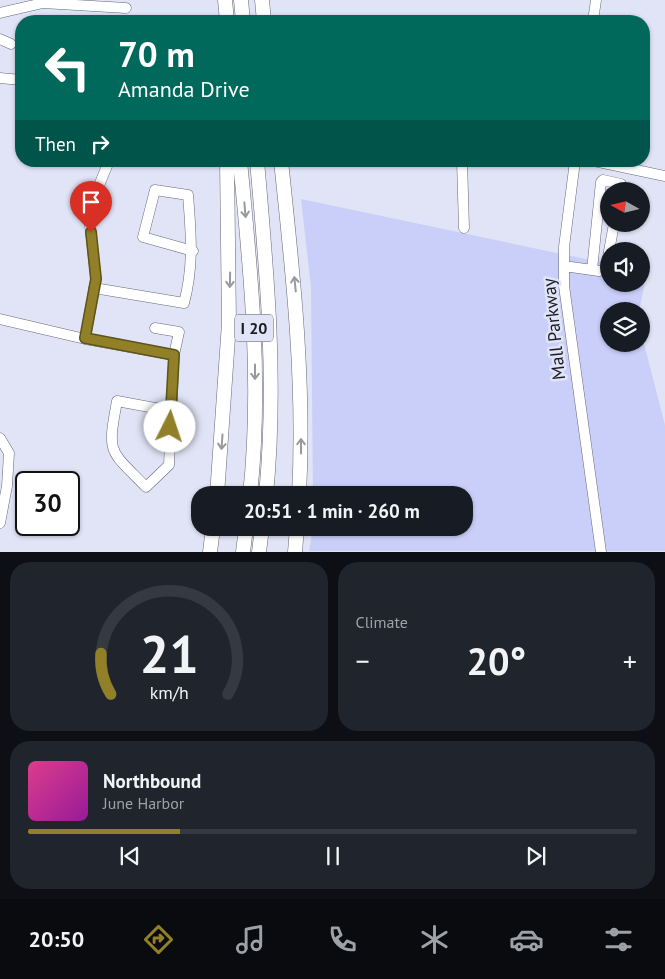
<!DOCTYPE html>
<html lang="en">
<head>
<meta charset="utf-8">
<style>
	body { margin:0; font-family:"PT Sans",sans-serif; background:#20242c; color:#f1f3f6; height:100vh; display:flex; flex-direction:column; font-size:19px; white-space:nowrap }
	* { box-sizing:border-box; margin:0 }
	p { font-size:16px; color:#9ea1a6 }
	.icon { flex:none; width:28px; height:28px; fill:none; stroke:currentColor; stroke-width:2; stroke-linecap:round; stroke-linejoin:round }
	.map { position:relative; height:552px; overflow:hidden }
	.side { display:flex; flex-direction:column; gap:10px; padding:10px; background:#0d0f14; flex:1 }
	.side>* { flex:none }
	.top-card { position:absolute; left:15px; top:15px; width:635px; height:152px; border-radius:20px; box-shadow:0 1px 4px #0004; background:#00695c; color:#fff; overflow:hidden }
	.needle { width:32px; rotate:278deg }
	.fabs { position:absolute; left:600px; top:182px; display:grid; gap:10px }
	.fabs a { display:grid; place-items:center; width:50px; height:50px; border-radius:50%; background:#171b24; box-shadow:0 1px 4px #0004; font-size:25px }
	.speed { position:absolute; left:15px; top:471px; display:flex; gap:10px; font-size:25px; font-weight:700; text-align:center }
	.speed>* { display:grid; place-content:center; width:65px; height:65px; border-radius:50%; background:#171b24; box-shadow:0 1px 4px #0004; line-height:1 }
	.speed .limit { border:2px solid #111; border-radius:8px; background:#fff; color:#111 }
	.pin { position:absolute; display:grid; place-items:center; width:42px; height:42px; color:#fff; margin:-51px -21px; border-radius:50% 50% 50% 0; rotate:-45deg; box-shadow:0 0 5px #0007 }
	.pin .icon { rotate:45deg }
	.me { position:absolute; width:55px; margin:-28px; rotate:4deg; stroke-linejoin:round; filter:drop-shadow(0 0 4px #0008) }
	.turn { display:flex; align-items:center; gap:18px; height:105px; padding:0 20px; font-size:22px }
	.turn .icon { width:65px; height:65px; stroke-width:2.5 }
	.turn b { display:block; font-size:35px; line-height:42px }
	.then { display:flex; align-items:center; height:48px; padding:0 20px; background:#0003; gap:10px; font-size:19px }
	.big { font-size:38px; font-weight:700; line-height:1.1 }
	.side .card { flex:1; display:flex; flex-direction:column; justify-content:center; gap:8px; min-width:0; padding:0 18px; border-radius:20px; background:#20242c }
	.side .dial { align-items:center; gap:0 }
	.dial svg { height:130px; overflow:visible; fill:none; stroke:#363941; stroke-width:7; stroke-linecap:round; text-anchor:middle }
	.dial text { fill:#f1f3f6; stroke:none }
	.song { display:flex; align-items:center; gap:15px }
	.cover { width:60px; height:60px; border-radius:8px; background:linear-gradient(135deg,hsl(330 70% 55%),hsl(300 70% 35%)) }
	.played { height:5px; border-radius:2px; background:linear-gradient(90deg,#918027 25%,#363941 25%) }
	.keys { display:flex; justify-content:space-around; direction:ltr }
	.heat { display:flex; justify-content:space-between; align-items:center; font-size:28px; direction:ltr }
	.side .tiles { flex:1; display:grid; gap:10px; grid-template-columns:1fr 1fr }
	.card:last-child { grid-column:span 2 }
	.trip { position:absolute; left:191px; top:486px; width:282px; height:50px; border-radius:20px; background:#171b24; box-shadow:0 1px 4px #0004; font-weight:700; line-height:50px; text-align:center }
	.tab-bar { display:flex; height:80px; justify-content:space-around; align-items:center; background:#090b0e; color:#9ea1a6 }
	.tab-bar .icon { width:35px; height:35px }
	.tab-bar .active { color:#918027 }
	.tab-bar b { font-size:22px; color:#f1f3f6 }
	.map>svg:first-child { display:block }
	.green { fill:#c9cff9 }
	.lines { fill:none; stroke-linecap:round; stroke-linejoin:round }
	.minor-casing { stroke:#656878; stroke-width:11 }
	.highway-casing { stroke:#656878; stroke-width:15 }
	.minor { stroke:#fff; stroke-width:10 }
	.highway { stroke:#fff; stroke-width:14 }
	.oneway { stroke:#98999c }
	.route-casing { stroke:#5e5319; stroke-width:12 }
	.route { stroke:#918027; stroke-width:9 }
	.labels { text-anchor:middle; stroke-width:5; stroke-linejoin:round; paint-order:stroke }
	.shield { fill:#e0e4f6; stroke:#565862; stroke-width:1 }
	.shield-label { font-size:16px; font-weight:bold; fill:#1b1c23 }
	.street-label { font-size:18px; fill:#1b1c23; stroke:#e0e4f6 }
</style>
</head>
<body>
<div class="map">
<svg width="665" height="552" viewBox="0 0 665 552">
	<rect width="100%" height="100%" fill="#e0e4f6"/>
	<!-- green -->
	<path class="green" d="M301,199L609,264V284H641V271L647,273L639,311H609V344H641V332L665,425V551H309L313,528H465V495H313L311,287Z"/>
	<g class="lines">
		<defs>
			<path id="minor" d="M0,13L43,3L126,8
				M593,21L596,0
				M0,39L11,44
				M0,78L21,80
				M462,161L464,228
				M575,161L564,247V286L601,552
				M594,161L665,176
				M609,251L614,224
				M564,266L599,271L606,269L609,252
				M592,270L601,182L603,180L621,184
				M94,288L184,303C194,266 191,232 188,195L155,190L143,237L193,251
				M0,319L85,339L96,279L89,216L91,205L109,161
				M155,328L179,332L174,355L169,465L146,487C109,449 107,455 117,401L171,411
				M85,339L174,355
				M0,438L9,453L7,486L0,523"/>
			<path id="highway" d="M225,0L227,21
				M241,0L243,21
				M262,0L264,21
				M240,161C251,272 262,384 250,495
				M257,161C267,273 277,383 266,495
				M281,161C293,273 305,383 299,495
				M217,495L229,323L227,161
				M210,552L213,528
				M243,552L246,528
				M259,552L262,528
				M295,552L297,528"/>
		</defs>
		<!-- minor casing -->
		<use href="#minor" class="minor-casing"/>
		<!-- highway casing -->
		<use href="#highway" class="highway-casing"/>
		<!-- minor -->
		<use href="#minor" class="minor"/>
		<!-- highway -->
		<use href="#highway" class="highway"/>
	</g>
	<!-- one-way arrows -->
	<defs><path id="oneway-shaft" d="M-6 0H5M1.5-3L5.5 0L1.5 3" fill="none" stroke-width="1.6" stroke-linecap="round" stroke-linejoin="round" transform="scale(1.25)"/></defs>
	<g class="oneway">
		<use href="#oneway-shaft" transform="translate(245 210) rotate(85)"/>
		<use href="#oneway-shaft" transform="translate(230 280) rotate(91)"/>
		<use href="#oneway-shaft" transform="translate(295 284) rotate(-96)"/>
		<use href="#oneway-shaft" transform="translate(255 372) rotate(90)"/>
		<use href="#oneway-shaft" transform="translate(222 442) rotate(94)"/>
		<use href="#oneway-shaft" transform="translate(301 446) rotate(-90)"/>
	</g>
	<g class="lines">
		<defs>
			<path id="route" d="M91,232L96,279L85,338L174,355L170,427"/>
		</defs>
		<!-- route casing -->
		<use href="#route" class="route-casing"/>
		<!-- route -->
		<use href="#route" class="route"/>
	</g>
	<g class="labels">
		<!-- shield labels -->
		<rect class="shield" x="235" y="314.5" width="38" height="27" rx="4"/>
		<g class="shield-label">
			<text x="254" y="334">I 20</text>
		</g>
		<!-- street labels -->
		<g class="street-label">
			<text transform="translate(554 329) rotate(-96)" y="6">Mall Parkway</text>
		</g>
	</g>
</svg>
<div class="fabs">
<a><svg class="needle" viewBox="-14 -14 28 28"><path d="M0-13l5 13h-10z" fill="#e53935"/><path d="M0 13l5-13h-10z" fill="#9ea1a6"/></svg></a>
<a><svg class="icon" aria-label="sound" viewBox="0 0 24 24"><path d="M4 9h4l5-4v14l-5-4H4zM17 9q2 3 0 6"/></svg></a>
<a><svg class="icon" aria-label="layers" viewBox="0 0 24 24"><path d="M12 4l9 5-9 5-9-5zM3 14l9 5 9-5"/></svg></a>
</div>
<div class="speed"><div class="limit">30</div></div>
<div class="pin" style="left:91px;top:232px;background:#d93025"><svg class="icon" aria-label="arrive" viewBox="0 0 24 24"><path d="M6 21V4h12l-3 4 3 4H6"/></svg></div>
<svg class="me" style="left:170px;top:427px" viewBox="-20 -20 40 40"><circle r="19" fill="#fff"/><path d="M0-13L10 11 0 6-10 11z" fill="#918027"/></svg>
<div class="trip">20:51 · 1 min · 260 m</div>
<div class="top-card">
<div class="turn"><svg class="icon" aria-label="left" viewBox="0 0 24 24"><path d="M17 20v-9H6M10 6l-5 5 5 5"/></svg><div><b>70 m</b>Amanda Drive</div></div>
<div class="then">Then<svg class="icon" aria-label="right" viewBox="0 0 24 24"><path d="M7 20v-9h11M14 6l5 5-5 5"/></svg></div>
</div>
</div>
<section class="side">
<div class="tiles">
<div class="card dial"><svg viewBox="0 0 100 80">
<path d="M14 69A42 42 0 1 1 86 69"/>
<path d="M14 69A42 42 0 0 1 8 44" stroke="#918027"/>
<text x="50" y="56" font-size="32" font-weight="700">21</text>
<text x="50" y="72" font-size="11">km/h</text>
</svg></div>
<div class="card"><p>Climate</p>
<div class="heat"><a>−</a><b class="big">20°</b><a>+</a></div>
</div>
<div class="card">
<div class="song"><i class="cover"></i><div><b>Northbound</b><p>June Harbor</p></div></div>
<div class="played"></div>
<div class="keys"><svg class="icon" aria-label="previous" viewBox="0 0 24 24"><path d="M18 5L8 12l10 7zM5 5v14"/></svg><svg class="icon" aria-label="pause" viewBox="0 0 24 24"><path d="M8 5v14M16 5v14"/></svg><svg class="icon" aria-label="next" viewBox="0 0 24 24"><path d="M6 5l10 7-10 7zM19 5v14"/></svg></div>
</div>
</div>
</section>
<nav class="tab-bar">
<b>20:50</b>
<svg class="icon active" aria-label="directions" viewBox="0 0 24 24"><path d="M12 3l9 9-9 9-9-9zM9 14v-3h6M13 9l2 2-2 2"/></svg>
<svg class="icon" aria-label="music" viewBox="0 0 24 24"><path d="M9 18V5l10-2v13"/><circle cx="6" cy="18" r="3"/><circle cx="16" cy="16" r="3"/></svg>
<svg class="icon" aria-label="phone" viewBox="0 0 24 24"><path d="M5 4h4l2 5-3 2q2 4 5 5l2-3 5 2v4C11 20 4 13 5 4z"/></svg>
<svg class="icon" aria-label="climate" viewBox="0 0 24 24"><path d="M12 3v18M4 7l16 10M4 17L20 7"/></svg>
<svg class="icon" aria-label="car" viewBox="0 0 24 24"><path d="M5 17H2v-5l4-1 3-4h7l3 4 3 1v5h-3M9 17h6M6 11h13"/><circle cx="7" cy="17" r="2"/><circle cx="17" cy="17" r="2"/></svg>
<svg class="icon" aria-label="filters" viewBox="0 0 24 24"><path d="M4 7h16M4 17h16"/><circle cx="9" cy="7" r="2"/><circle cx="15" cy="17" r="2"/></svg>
</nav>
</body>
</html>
